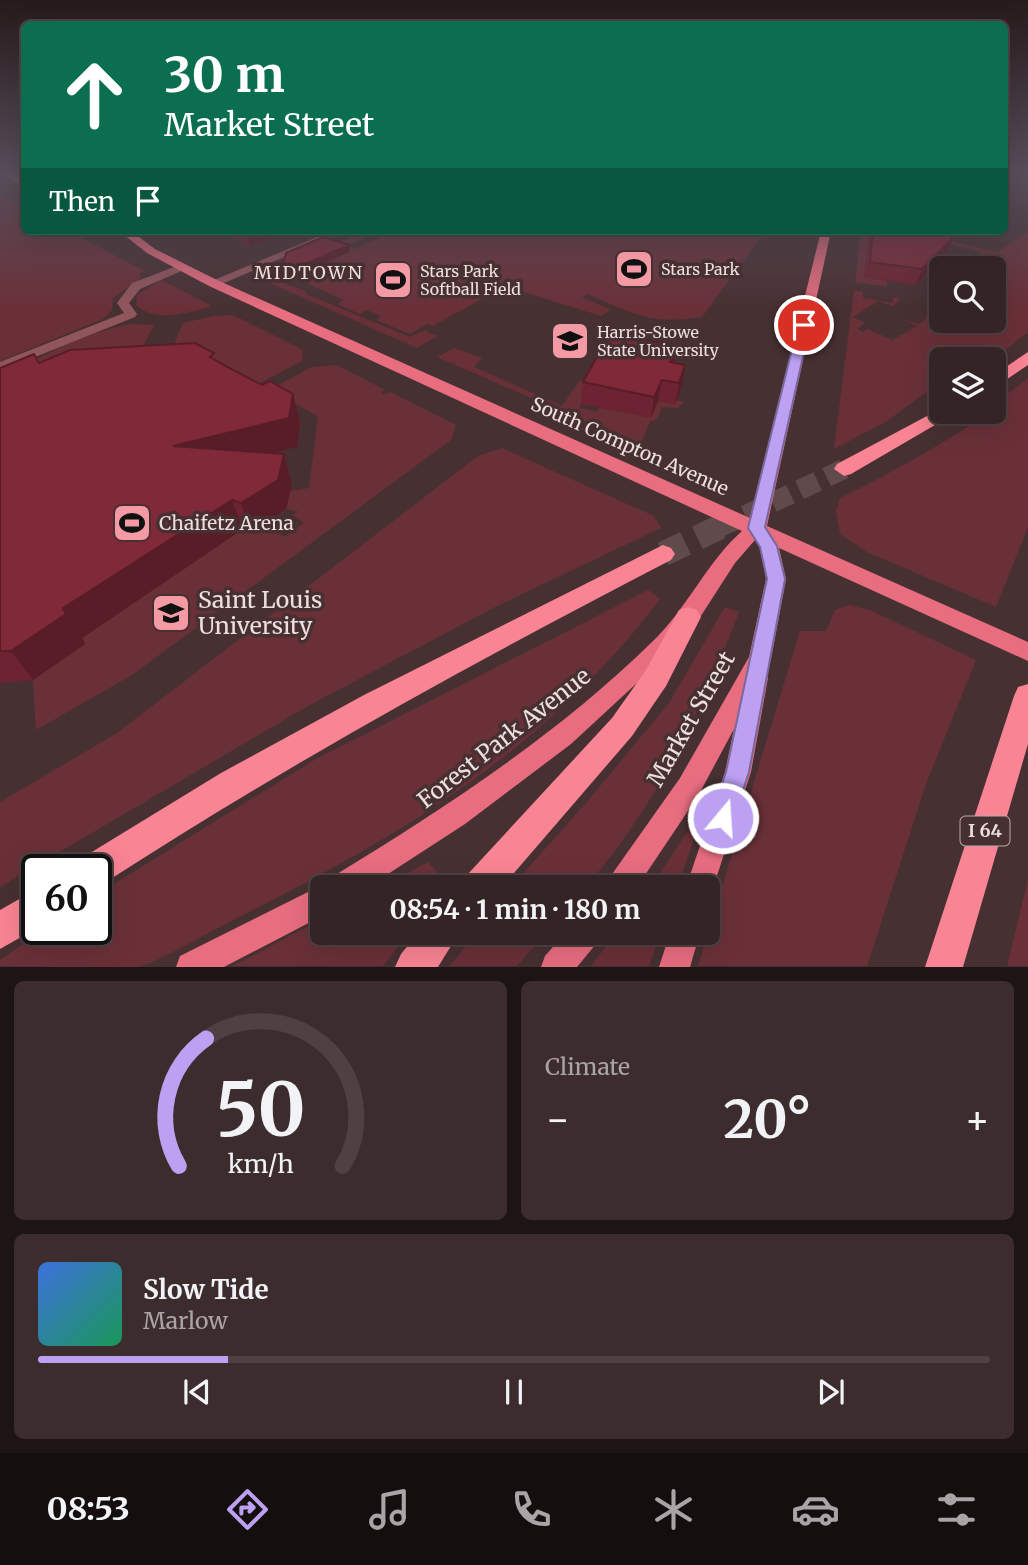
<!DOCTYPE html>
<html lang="en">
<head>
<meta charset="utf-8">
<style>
	body { margin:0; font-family:Merriweather,serif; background:#3d2c2e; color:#f1f3f6; height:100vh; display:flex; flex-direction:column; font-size:26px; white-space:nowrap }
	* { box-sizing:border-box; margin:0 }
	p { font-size:23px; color:#aaa4a7 }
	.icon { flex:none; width:38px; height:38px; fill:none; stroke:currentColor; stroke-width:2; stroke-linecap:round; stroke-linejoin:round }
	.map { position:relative; height:967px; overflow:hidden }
	.details { display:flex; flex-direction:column; gap:14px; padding:14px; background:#1d1415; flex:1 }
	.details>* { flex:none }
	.banner { position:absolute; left:21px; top:21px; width:987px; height:214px; border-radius:10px; box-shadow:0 7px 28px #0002,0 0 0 2px #4f4143; background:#0b6e4f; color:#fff; overflow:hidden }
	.buttons { position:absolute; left:929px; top:256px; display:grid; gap:14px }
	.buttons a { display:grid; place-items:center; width:77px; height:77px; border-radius:10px; background:#352426; box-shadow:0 7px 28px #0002,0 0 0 2px #4f4143; font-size:35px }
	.speed { position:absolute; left:21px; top:854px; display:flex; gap:14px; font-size:35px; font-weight:700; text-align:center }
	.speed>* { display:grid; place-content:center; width:91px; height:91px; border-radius:50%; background:#352426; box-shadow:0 7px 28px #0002,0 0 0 2px #4f4143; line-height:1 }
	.speed .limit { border:4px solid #111; border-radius:10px; background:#fff; color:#111 }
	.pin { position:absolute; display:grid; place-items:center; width:60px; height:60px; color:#fff; margin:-30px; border:4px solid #fff; border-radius:50%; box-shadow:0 2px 7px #0007 }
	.me { position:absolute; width:77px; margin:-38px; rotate:18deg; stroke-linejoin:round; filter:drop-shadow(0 0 5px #0008) }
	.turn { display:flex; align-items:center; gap:24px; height:147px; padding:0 28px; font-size:32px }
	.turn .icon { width:91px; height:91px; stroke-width:2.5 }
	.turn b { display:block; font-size:49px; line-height:60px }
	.then { display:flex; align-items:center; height:66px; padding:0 28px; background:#0003; gap:14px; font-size:26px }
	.big { font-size:52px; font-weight:700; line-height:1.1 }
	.details .tile { flex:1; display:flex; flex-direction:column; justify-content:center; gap:10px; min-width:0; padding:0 24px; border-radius:10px; background:#3d2c2e }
	.details .dial { align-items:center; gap:0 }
	.dial svg { height:182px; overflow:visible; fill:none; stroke:#4f4143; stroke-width:7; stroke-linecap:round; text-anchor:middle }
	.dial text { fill:#f1f3f6; stroke:none }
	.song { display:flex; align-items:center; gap:21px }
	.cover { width:84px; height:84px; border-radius:10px; background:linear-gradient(135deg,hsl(220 70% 55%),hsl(150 70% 35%)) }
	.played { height:7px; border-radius:4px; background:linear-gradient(90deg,#bca0f2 20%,#4f4143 20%) }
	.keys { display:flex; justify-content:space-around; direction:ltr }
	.heat { display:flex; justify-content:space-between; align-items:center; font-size:38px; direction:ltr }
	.details .tiles { flex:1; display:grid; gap:14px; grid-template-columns:1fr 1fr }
	.tile:last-child { grid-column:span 2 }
	.trip { position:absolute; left:310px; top:875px; width:410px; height:70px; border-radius:10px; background:#352426; box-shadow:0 7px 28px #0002,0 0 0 2px #4f4143; font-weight:700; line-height:70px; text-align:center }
	.menu { display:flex; height:112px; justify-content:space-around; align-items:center; background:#150e0f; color:#aaa4a7 }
	.menu .icon { width:49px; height:49px }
	.menu .current { color:#bca0f2 }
	.menu b { font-size:32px; color:#f1f3f6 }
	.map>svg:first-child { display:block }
	.green { fill:#6a3038 }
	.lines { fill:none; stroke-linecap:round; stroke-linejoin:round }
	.highway-tunnel-far1 { stroke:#604a4c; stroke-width:20; stroke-dasharray:20 10; stroke-linecap:butt }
	.highway-tunnel { stroke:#604a4c; stroke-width:25; stroke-dasharray:25 13; stroke-linecap:butt }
	.minor { fill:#91555c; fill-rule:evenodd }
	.major { fill:#e76d7f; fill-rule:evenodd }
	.highway { fill:#f98493; fill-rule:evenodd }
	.wall { fill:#6d2331 }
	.shaded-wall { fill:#591d28 }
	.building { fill:#7f2939; stroke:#591d28; stroke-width:2 }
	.route { fill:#bca0f2; stroke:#7a689d; stroke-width:2 }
	.labels { text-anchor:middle; stroke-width:7; stroke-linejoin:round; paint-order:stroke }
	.far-poi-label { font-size:16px; fill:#eddedf; stroke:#473032; text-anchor:start }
	.far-neighbourhood-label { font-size:18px; letter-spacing:2px; fill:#eddedf; stroke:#473032 }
	.shield { fill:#473032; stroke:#bbaaab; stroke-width:2 }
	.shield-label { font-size:18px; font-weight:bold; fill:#eddedf }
	.street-label { font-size:19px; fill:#eddedf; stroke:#473032 }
	.poi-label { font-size:19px; fill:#eddedf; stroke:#473032; text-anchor:start }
	.near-poi-label { font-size:23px; fill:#eddedf; stroke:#473032; text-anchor:start }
	.near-street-label { font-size:23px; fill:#eddedf; stroke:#473032 }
</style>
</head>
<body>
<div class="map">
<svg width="1028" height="967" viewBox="0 0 1028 967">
	<rect width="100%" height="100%" fill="#473032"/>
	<!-- green -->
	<path class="green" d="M0,194L24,207V231H69L144,271L139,274L141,278L113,298L112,310L103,319L0,361Z
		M366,231H381L347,246L355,249L388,234L381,231H772L757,242L702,317C648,325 635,314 587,294L582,297L611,310L601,316L505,286L433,326L428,324L410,334L376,320L381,316L367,310L360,314L337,304L344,300L297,279L304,272L348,251L283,275L281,282L306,291V294L410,337L430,328L426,331L437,336L417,348L261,279L267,272Z
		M861,231H869L864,277L887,281V287L855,282Z
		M904,231L997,252L1028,232V332L994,359H942L941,393L937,395L928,391L887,421L834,449L854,290L863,292V298L892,303L894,297L900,299L893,306L878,301L853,317L865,323L857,329L863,332L868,329L892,340L918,326L903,320L920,324L941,304L942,320H994V268H978L980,252Z
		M161,280L212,306C190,313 155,323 136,305L137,295Z
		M233,315L303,350L302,361L258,384L169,356L183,323L213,316Z
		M131,324L154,325L137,358L0,382C39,355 85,333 131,324Z
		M454,348L482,358L474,367L562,406L580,380L593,383L579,408L597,412L600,408L658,401L674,404L676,400L684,402L678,408L662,407L657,419L650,422L640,445L437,357Z
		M336,365L385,390L381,392L385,395L390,392L456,425L451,440L132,675L36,730L33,680L85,644L82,638L243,529L251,532L274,518L282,523L274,529L284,537L304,523L293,515L298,511L286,509L290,491L309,488L318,416L269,390L312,367Z
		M1028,378V527L996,607L867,552L840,534L836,511L840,498C896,471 952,439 1001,404L998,401Z
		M502,448L654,516L661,528L495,607L308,706L0,887V802L117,733L465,466L478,456Z
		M648,590L660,599C547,749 398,838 233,920C213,930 155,964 138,967C96,967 43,967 0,966V960L45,929H96V895L316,759Z
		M850,605L872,611L976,660L926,784L867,966H698L800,631H826L835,610Z
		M725,607L739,612C701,711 656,806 586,887H511L586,803L669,703Z
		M689,829L697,831L677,887H651Z
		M428,862L448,884L445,887H381Z
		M1028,879V966H1007Z
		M322,919V933H409L383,966H233Z
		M476,933H546L517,966H450Z
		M616,933H661L649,966H591Z"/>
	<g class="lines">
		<!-- highway-tunnel-far1 -->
		<path class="highway-tunnel-far1" d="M718,528L844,469"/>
		<!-- highway-tunnel -->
		<path class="highway-tunnel" d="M663,554L722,526"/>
		<!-- minor -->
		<path class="minor" d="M331,231H345L217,286L207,283Z
			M182,264L188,267L186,269L140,289L129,303L137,314L135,317L0,371V362L124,313L117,303L132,283Z"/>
		<!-- major -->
		<path class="major" d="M1,174H12L24,180V186Z
			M119,231H131L155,249L217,280L750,518L821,231H831L767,526L1028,642V661L779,548L786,579L771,659L765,672L768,678L751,772L710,897L707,899V887H686L725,772L734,729L698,796L637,887H606L610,877L680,778L749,657L766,579L760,547L755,540L735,563L697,622L676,647L571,744L465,824L368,887H328L332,877C445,808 557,735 652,642C687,609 706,563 742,531L209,286L147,253Z
			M322,885L327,887H322V916L224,967H176L180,956Z
			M565,933H600L596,944L577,967H541L545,956Z
			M670,933H700L690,967H659Z"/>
		<!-- highway -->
		<path class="highway" d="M1028,352V365L994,388V375Z
			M942,408V411H959L851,474L844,476L834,469L837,464Z
			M663,545L671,548L675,554L671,560C478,660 288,764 106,882L96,886V870H77L82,858L221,773L364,695Z
			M688,607L697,610L701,617L666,686L632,736L502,887H462L467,875L612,718L646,670L679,610Z
			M1028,684V744L963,967H925L1014,696L1018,687Z
			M37,889V928L0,949V910Z
			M418,933H459L438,967H395L401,954Z"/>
	</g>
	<!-- wall -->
	<path class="wall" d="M223,231H289L250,246Z
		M869,231H949L952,239L945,254L916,285L864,277Z
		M216,361L262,385L293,394L300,422L297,447L271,453L292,483L286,509L251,532L243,529L82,638L85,644L33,680L0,683V368L39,363Z
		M674,363L682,386L675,404L658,401L651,418L581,404L583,382Z"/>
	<!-- shaded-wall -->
	<path class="shaded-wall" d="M246,231H289L250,246Z
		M952,239L945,254L916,285L922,269Z
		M349,245L350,252L281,282L280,275Z
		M677,346L673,366L666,383L670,362Z
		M685,365L682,386L675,404L679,383Z
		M662,380L658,401L651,418L654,397Z
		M293,394L300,422L297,447L185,475L173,446Z
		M284,454L292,483L286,509L251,532L241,503Z
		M232,500L243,529L82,638L85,644L33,680L11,651L63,608Z"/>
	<!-- building -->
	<path class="building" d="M873,231H949L952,239L922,269L870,262Z
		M323,237L349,245L280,275L286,253Z
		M610,333L677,346L670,362L685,365L679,383L662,380L654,397L583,382Z
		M195,343L214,353L210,357L235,371L262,385L270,381L293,394L289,418L173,446L284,454L278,480L241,503L232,500L63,608L66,614L11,651H0V368L34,354L39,363L70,350Z"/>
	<!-- sky -->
	<linearGradient id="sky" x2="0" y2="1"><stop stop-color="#271a1c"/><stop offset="0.56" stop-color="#584e5a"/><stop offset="1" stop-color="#584e5a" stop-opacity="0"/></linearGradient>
	<rect width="1028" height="309" fill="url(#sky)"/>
	<!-- route -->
	<path class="route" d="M804,321L810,325L765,527L777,546L785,579L749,772L731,827L723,830L714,827L710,818L726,772L767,579L760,547L748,528L798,325Z"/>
	<!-- icons -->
	<defs>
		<symbol id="stadium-square" viewBox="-11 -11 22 22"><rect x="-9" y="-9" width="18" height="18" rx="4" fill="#f49aa4" stroke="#473032"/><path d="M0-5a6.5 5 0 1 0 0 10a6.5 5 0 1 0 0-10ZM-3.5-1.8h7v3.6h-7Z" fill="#111"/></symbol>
		<symbol id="university-square" viewBox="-11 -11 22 22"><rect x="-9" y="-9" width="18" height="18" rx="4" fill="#f49aa4" stroke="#473032"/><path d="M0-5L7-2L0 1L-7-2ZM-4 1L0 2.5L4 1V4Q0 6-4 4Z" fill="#111"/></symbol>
	</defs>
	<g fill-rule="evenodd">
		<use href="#stadium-square" x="612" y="247" width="44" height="44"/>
		<use href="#stadium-square" x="371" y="258" width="44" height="44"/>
		<use href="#university-square" x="548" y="319" width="44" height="44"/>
		<use href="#stadium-square" x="110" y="501" width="44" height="44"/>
		<use href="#university-square" x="149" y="591" width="44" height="44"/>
	</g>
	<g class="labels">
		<!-- far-poi labels -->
		<g class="far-poi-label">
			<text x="661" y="275">Stars Park</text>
			<text x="420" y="277">Stars Park<tspan x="420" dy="18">Softball Field</tspan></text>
			<text x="597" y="338">Harris-Stowe<tspan x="597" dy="18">State University</tspan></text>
		</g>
		<!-- far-neighbourhood labels -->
		<g class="far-neighbourhood-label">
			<text x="309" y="279">MIDTOWN</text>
		</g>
		<!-- shield labels -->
		<rect class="shield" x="960.5" y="816.5" width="49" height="29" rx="5"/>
		<g class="shield-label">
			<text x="985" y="837">I 64</text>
		</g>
		<!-- street labels -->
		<g class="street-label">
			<text transform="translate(630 446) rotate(24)" y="7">South Compton Avenue</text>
		</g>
		<!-- poi labels -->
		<g class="poi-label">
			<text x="159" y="530">Chaifetz Arena</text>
		</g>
		<!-- near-poi labels -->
		<g class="near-poi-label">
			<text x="198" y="608">Saint Louis<tspan x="198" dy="26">University</tspan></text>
		</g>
		<!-- near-street labels -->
		<g class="near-street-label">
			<text transform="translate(691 719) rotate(-60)" y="8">Market Street</text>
			<text transform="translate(504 738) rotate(-38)" y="8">Forest Park Avenue</text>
		</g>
	</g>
</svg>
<div class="buttons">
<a><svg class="icon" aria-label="search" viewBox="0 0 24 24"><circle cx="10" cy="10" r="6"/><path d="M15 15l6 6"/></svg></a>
<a><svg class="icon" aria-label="layers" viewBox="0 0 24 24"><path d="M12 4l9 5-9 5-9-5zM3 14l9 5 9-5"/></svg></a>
</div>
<div class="speed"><div class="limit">60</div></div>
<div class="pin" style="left:804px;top:325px;background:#d93025"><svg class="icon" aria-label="arrive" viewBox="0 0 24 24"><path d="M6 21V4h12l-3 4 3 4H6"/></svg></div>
<svg class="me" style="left:723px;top:818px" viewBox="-20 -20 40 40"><circle r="17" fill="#bca0f2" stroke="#fff" stroke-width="3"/><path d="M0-11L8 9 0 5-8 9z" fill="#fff"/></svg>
<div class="trip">08:54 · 1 min · 180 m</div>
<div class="banner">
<div class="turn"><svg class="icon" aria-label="ahead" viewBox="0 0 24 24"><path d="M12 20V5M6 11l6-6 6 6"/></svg><div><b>30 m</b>Market Street</div></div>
<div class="then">Then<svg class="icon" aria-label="arrive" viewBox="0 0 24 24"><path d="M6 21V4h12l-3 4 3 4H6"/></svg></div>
</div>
</div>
<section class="details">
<div class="tiles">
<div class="tile dial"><svg viewBox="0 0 100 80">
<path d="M14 69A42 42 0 1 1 86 69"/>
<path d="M14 69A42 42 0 0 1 26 13" stroke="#bca0f2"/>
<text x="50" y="56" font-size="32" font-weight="700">50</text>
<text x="50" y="72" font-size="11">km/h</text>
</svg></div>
<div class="tile"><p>Climate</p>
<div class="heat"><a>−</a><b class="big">20°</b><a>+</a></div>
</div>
<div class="tile">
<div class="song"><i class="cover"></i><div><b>Slow Tide</b><p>Marlow</p></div></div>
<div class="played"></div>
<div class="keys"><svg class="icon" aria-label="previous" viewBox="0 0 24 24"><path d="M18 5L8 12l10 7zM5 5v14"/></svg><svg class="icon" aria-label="pause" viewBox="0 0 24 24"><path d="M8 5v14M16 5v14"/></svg><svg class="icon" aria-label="next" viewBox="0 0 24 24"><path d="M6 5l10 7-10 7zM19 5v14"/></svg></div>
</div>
</div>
</section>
<nav class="menu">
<b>08:53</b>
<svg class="icon current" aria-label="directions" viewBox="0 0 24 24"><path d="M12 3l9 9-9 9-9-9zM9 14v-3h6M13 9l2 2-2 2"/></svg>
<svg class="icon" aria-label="music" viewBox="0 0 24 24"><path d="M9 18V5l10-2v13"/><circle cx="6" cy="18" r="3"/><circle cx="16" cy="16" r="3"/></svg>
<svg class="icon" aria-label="phone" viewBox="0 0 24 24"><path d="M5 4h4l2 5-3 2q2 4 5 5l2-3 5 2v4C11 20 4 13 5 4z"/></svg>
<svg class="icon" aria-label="climate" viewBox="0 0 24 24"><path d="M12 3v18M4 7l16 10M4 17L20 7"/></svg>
<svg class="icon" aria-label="car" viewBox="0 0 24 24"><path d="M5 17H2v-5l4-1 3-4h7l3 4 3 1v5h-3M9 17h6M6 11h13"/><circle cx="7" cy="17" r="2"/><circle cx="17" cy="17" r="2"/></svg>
<svg class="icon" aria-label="filters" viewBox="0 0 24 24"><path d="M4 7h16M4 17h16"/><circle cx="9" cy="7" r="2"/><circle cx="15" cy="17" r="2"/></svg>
</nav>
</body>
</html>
